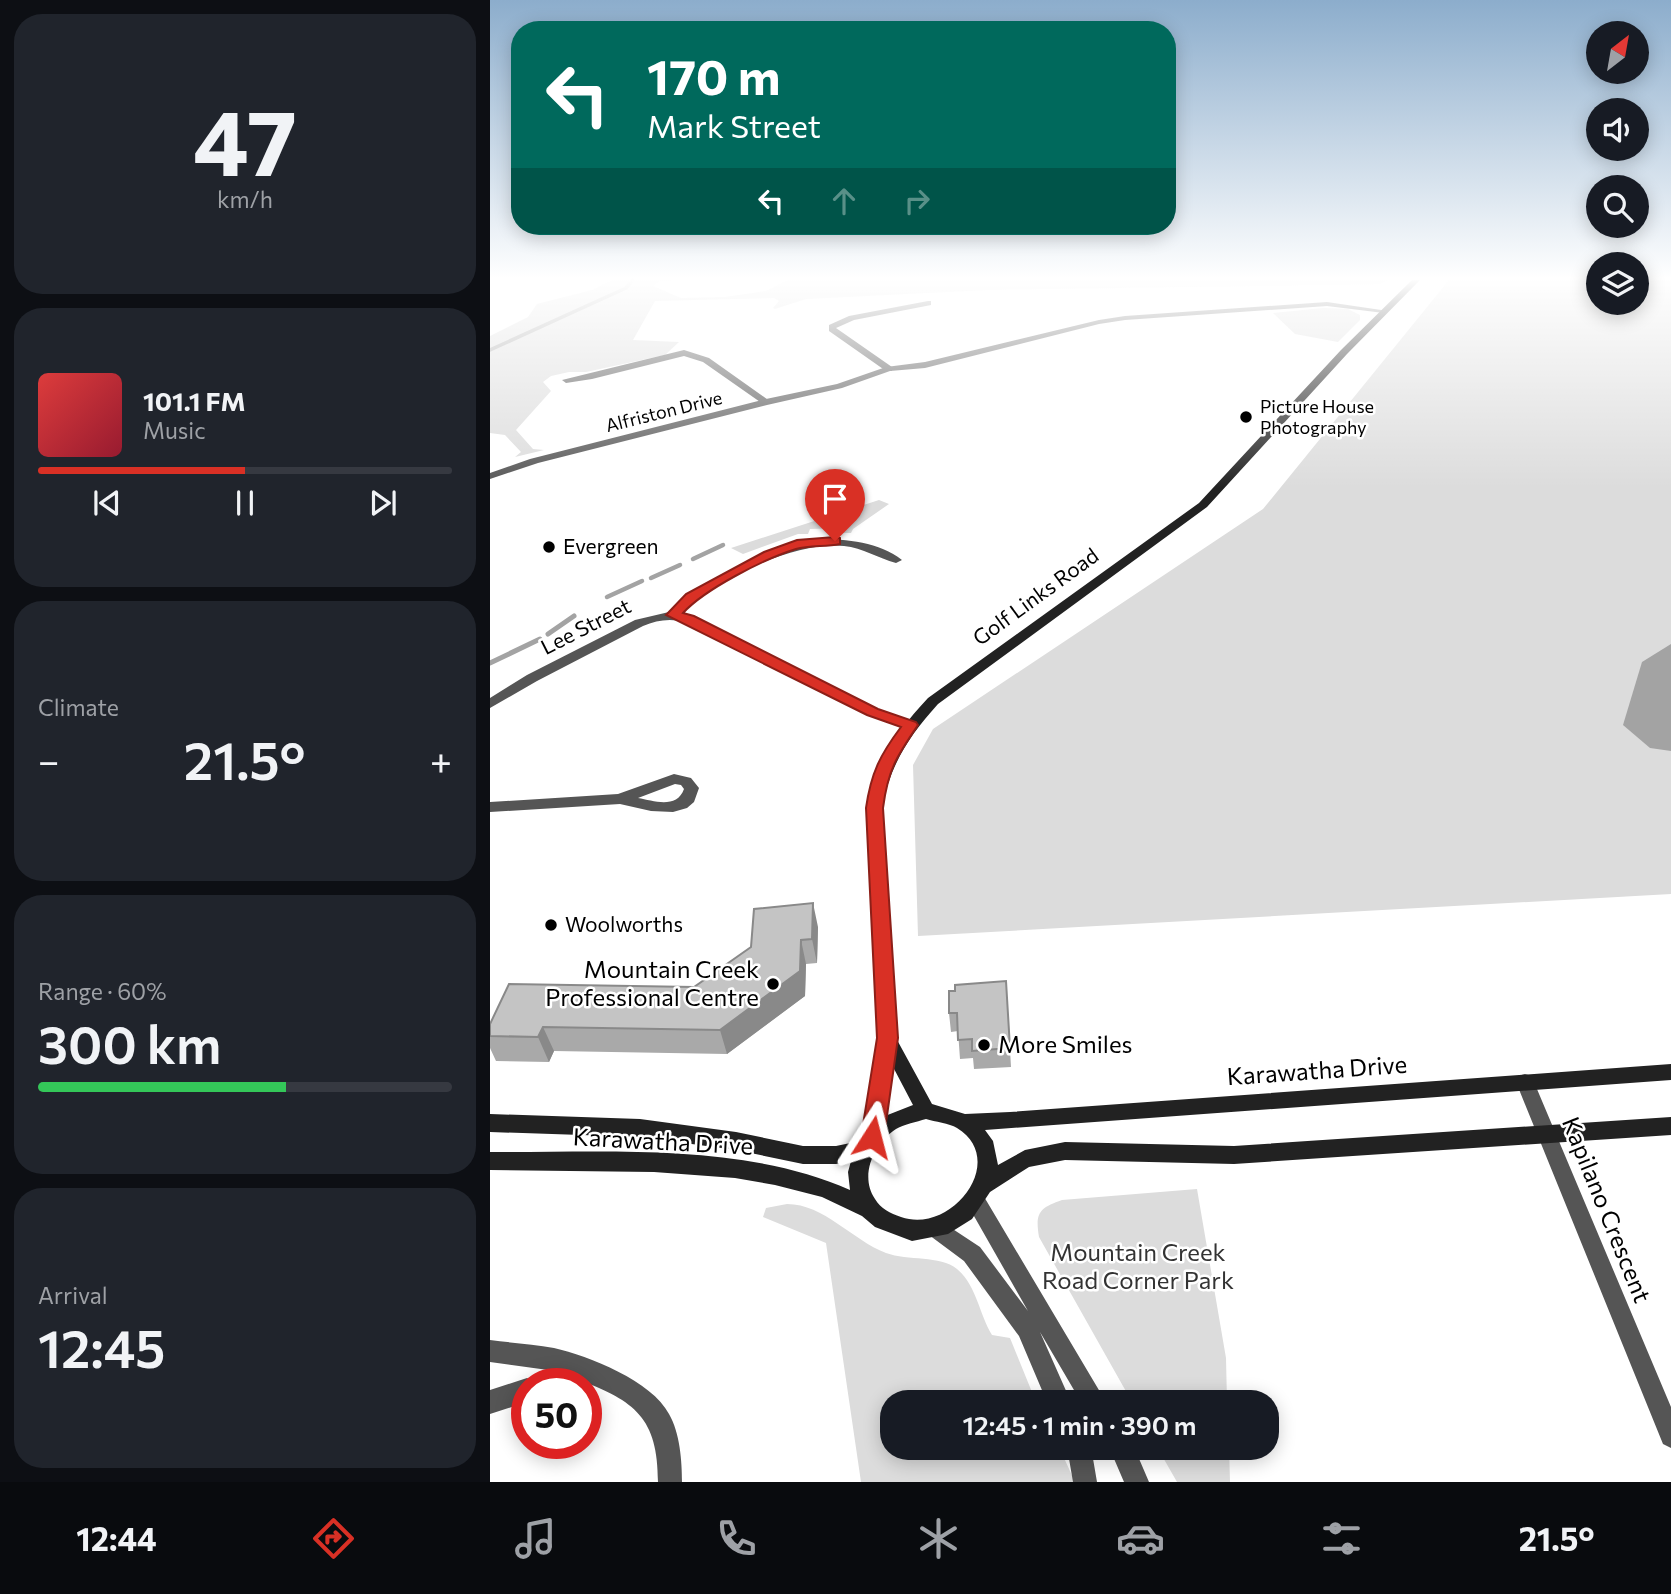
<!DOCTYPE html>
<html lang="en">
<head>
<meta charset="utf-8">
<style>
	body { margin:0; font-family:Commissioner,sans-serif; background:#20242c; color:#f1f3f6; height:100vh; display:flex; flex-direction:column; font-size:26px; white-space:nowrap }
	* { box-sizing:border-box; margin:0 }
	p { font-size:23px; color:#9ea1a6 }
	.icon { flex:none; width:38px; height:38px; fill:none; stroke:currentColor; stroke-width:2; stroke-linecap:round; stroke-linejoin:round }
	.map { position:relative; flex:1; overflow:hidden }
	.panel { display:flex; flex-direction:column; gap:14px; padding:14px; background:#0d0f14; width:490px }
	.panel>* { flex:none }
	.hud { position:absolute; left:21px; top:21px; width:665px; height:214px; border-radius:28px; box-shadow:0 4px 18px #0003; background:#00695c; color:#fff; overflow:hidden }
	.needle { width:46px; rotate:31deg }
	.controls { position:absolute; left:1096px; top:21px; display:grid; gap:14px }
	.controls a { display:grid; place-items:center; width:63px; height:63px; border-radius:50%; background:#171b24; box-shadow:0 4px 18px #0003; font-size:35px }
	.speed { position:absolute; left:21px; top:1368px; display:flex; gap:14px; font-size:35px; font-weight:700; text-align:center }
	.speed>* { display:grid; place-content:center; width:91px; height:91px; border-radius:50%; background:#171b24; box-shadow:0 4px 18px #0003; line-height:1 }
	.speed .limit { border:10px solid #d22; background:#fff; color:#111 }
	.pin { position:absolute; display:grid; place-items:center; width:60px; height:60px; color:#fff; margin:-72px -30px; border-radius:50% 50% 50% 0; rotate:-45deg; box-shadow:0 0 7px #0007 }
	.pin .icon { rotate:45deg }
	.me { position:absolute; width:77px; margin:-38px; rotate:9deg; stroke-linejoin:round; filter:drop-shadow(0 0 5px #0008) }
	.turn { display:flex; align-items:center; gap:24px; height:147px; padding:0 21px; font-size:32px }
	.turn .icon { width:91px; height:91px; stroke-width:2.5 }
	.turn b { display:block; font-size:49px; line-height:60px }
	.lanes { display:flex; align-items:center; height:66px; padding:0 21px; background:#0003; justify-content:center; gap:35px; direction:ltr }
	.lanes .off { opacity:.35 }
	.big { font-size:52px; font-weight:600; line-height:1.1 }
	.panel .widget { flex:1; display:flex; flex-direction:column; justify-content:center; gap:10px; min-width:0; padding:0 24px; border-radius:28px; background:#20242c }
	.panel .dial { align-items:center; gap:0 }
	.dial b { font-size:91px; line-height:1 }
	.song { display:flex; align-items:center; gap:21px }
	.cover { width:84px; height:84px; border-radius:10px; background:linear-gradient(135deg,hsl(0 70% 55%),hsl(350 70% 35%)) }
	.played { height:7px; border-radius:4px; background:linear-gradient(90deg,#d93025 50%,#363941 50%) }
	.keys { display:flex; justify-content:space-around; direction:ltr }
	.heat { display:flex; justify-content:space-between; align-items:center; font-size:38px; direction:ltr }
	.charge { height:10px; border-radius:5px; background:linear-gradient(90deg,#34c759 60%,#363941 0) }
	.trip { position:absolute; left:390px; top:1390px; width:399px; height:70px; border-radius:28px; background:#171b24; box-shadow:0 4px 18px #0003; font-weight:600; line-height:70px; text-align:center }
	.tab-bar { display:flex; height:112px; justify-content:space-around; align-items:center; background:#090b0e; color:#9ea1a6 }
	.tab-bar .icon { width:49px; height:49px }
	.tab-bar .on { color:#d93025 }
	.tab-bar b { font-size:32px; color:#f1f3f6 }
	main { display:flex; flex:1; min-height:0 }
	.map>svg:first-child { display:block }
	.green { fill:#dcdcdc }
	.water { fill:#a3a3a3 }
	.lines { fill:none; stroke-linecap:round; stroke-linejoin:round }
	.stream-far2 { stroke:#a3a3a3; stroke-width:3.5 }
	.stream-far1 { stroke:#a3a3a3; stroke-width:4.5 }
	.stream { stroke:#a3a3a3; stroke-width:5 }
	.minor { fill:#555; fill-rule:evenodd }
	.tertiary { fill:#555; fill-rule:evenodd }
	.secondary { fill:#222; fill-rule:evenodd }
	.wall { fill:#a9a9a9 }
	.shaded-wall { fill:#898989 }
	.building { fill:#c4c4c4; stroke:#898989; stroke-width:2 }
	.route { fill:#d93025; stroke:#8d1f18; stroke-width:2 }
	.poi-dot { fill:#000; stroke:#fff; stroke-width:2.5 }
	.labels { text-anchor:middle; stroke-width:5; stroke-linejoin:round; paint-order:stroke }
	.far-poi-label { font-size:18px; fill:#000; stroke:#fff; text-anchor:start }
	.far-street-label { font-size:18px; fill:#000; stroke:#fff }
	.poi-label { font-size:21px; fill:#000; stroke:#fff; text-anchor:start }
	.street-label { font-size:21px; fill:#000; stroke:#fff }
	.near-poi-label { font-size:24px; fill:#000; stroke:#fff; text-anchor:end }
	.near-street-label { font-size:24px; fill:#000; stroke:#fff }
	.near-park-label { font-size:24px; fill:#333; stroke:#fff }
</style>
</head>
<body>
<main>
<section class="panel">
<div class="widget dial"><b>47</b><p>km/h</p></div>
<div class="widget">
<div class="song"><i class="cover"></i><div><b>101.1 FM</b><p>Music</p></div></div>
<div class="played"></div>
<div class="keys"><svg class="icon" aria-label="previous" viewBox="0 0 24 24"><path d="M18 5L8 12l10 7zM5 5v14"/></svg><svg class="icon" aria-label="pause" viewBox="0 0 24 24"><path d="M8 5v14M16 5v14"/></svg><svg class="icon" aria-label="next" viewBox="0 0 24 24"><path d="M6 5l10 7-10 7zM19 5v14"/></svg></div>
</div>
<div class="widget"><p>Climate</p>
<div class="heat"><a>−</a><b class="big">21.5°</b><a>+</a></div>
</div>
<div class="widget"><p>Range · 60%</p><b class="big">300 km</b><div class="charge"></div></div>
<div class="widget"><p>Arrival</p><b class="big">12:45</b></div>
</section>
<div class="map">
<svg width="1181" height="1482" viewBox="0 0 1181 1482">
	<rect width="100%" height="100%" fill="#fff"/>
	<!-- green -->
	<path class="green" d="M122,280H185L170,281L163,286L191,298L235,297L276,291L298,280H899L890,284L497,290L316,299L285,309L283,308L289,301L284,298L165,301L143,340L189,342L175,355L96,372H79L61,376L53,382L61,391L26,430L43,449L54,450L25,457L31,452L15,435L0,433V336L38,317L47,304L102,290Z
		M959,280H1108V303H1146V280H1181V894L428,936L423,765L443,729L773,509Z
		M833,308L858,309L870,315V320L848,342L805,334L783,313Z
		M389,500L399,504L363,529L361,533H351L352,528L320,529L318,534H308L253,554L241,548Z
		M707,1189L736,1358L737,1402H642L549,1237C545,1213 549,1208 572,1200Z
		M297,1204C334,1204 362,1240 396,1253C418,1261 450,1255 467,1269C487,1286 489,1314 502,1335L520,1338L546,1402H402V1447H569L585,1482H371L336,1243L273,1217L276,1208Z
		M667,1447H739L740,1482H687Z"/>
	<!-- water -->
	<path class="water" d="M1181,644V751L1160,748L1133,725L1152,662Z"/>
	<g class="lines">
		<!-- stream-far2 -->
		<path class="stream-far2" d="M0,350L136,288L143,280"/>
		<!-- stream-far1 -->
		<path class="stream-far1" d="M203,559L233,545
			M161,578L190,565
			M117,597L152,581"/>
		<!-- stream -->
		<path class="stream" d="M58,634L84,616
			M0,663L50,639"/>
		<!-- minor -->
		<path class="minor" d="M438,301H441V305L364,320L346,328L402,367V371H396L339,331V325L359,316Z
			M194,350L219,358L281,402L273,404L213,362L194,356L102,379L76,383L72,380Z
			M329,539C356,539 390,542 412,560L406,563C388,558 373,548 354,546C307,540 223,580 191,613L203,616L387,709L425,722L427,725L425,728C399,734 229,639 195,622C180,618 167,620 153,626L47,681L0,708V698L37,675L145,620L179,612L196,594L255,562L302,544Z
			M184,774L201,778L209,788L204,802L197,808L183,812L161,811L130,804L0,812V802L128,794ZM185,784L191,785L194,789C187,809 164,801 148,798Z
			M1035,1074L1042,1076L1044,1082L1181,1407V1448L1173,1444L1026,1082L1028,1076Z
			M0,1340C21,1343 44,1344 64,1348C99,1356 162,1381 179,1414C190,1433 192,1461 192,1482H168C168,1418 145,1401 89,1380L80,1384H37V1402L0,1414V1390L37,1378L44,1381L47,1376L58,1370L0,1362Z"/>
		<!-- tertiary -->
		<path class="tertiary" d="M837,302L898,311L894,313L837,306L635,320L609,324L435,368L400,371L352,388L277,405L48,463L0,479V473L40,459L276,399L347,384L396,367L435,362L609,320L635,316Z
			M486,1192L493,1195L616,1402H591L550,1332L581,1402H557L529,1336L474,1261L439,1235L435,1228L439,1221L446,1218L490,1247L538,1311L476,1202L479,1195Z
			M577,1447H601L607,1482H583Z
			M619,1447H644L659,1482H634Z"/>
		<!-- secondary -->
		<path class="secondary" d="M922,280H930L857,354L717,507L448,704C419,736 400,765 392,808L406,1038L442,1104L475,1114L520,1112L1181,1064V1080L495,1130L503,1141L508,1165L535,1150L575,1142L744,1146L1181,1117V1135L744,1164L575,1160L539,1167L500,1192L482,1219L458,1234L422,1241L385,1227L372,1216L332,1197L285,1185L245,1178L164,1172L0,1170V1152C116,1153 252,1142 360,1190L358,1172L361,1161L346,1164H313L246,1150L150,1137L0,1132V1114L150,1119L246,1132L313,1146H346L370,1141L372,1137L388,1038L378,808C386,763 407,731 438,698L709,503L851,350ZM402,1065L423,1105L395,1116ZM436,1119C445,1122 459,1123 467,1128C519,1160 462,1235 411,1217C400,1213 391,1209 385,1199C369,1176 384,1143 406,1129C415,1124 426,1122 436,1119Z"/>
	</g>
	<!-- wall -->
	<path class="wall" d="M328,927L327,963L316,964L315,996L237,1054L64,1051L59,1062L6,1061L0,1048V1024L204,987L261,947Z
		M516,981L521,1067L484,1069L483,1058L470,1059L468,1031L461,1032L459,1013L465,991Z"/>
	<!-- shaded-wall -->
	<path class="shaded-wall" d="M323,903L328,927L327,963L322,939Z
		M311,940L316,964L315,996L237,1054L230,1030Z
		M53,1027L64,1051L59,1062L48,1037Z"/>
	<!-- building -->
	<path class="building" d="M323,903L322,939L311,940L310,971L230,1030L53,1027L48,1037L0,1036V1024L19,984L204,987L261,947L264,909Z
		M516,981L520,1048L482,1051V1039L468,1040L467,1013H459V991H465V985Z"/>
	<!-- sky -->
	<linearGradient id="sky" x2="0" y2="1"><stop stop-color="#8cadcc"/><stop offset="0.57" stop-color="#fff"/><stop offset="1" stop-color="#fff" stop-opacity="0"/></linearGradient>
	<rect width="1181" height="488" fill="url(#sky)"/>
	<!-- route -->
	<path class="route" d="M345,537L350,538V544C335,547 320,545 306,549C274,559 215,589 193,613L204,616L388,709L426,722L428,725C407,756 398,769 393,808L408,1038L394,1137L390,1144L382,1147L374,1144L371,1137L387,1038L376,808C381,773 390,755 411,727L377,715L176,615L196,594L274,552L307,540Z"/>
	<!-- markers -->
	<g class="poi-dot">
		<circle cx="756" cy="417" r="7"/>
		<circle cx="59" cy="547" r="7"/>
		<circle cx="61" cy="925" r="7"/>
		<circle cx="283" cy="984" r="7"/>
		<circle cx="494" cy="1045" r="7"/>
	</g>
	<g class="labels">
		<!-- far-poi labels -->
		<g class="far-poi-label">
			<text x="770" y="413">Picture House<tspan x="770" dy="21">Photography</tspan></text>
		</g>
		<!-- far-street labels -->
		<g class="far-street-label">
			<text transform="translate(174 412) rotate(-14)" y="6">Alfriston Drive</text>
		</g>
		<!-- poi labels -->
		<g class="poi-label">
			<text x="73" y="554">Evergreen</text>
			<text x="75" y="932">Woolworths</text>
		</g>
		<!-- street labels -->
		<g class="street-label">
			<text transform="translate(546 597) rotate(-36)" y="7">Golf Links Road</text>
			<text transform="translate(96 627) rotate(-27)" y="7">Lee Street</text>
		</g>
		<!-- near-poi labels -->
		<g class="near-poi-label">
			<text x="269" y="978">Mountain Creek<tspan x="269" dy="28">Professional Centre</tspan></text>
			<text x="508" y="1053" text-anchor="start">More Smiles</text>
		</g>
		<!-- near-street labels -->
		<g class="near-street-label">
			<text transform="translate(827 1071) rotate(-4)" y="8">Karawatha Drive</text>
			<text transform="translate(173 1142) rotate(3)" y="8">Karawatha Drive</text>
			<text transform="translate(1116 1210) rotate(68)" y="8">Kapilano Crescent</text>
		</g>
		<!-- near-park labels -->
		<g class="near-park-label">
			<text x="648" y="1261">Mountain Creek<tspan x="648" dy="28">Road Corner Park</tspan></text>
		</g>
	</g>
</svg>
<div class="controls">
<a><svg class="needle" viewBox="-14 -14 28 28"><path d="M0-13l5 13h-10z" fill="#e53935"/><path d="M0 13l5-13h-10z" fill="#9ea1a6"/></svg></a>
<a><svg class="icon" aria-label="sound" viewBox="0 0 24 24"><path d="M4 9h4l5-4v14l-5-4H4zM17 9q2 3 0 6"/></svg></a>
<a><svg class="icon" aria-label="search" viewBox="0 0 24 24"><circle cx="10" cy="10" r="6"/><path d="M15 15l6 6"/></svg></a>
<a><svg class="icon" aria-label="layers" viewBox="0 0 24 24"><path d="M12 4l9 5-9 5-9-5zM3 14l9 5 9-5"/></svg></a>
</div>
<div class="speed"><div class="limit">50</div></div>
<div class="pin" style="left:345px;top:541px;background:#d93025"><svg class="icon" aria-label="arrive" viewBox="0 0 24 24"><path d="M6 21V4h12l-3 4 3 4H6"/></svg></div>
<svg class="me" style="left:382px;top:1137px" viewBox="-20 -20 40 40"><path d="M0-17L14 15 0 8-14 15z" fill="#d93025" stroke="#fff" stroke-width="4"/></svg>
<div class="trip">12:45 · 1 min · 390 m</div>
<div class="hud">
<div class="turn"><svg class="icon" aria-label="left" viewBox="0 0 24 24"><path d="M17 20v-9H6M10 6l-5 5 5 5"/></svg><div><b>170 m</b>Mark Street</div></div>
<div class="lanes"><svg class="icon" aria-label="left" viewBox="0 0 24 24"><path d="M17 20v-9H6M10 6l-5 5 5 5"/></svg><svg class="icon off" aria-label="ahead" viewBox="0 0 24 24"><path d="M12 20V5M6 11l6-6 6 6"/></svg><svg class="icon off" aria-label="right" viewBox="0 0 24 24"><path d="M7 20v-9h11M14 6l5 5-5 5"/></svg></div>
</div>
</div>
</main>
<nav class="tab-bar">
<b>12:44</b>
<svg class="icon on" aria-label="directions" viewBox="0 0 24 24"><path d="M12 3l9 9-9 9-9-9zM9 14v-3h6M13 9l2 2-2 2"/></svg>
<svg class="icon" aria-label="music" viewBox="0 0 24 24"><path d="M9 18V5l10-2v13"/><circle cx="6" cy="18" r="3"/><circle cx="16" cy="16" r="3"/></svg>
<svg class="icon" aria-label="phone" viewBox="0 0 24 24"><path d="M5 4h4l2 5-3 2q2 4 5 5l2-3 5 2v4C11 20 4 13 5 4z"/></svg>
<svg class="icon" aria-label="climate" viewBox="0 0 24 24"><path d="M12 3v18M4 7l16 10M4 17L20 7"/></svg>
<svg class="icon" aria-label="car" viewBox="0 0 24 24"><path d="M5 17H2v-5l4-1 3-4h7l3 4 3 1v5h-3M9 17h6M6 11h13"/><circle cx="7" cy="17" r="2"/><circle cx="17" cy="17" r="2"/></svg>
<svg class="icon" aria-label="filters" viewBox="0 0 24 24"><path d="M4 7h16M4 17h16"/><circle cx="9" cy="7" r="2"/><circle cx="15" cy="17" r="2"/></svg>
<b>21.5°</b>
</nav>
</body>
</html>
